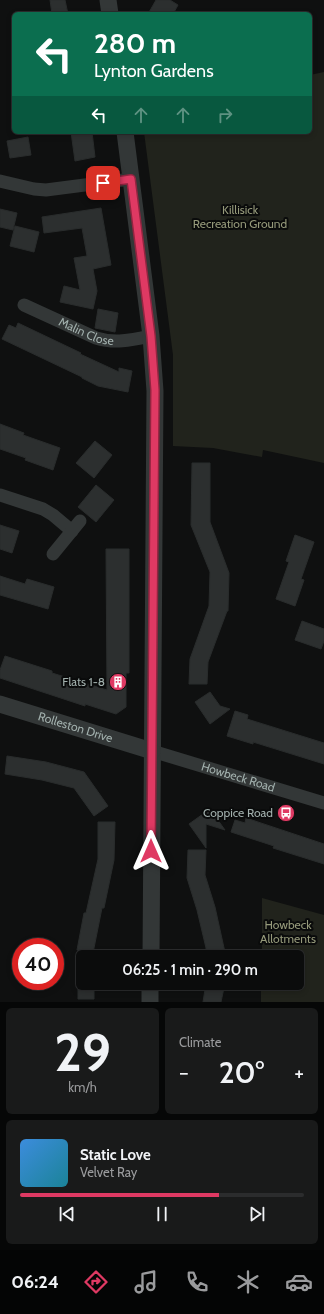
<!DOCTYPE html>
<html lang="en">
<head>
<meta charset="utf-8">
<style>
	body { margin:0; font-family:Cabin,sans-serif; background:#191a1a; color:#f1f3f6; height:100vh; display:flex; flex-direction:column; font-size:15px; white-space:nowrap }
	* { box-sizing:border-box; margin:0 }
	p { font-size:13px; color:#9a9b9d }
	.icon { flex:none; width:22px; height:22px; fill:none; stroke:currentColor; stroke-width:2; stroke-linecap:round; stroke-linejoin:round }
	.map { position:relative; height:1002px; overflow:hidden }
	.drawer { display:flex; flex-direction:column; gap:6px; padding:6px; background:#060707; flex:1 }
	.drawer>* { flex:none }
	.hud { position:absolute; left:12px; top:12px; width:300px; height:122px; border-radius:6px; box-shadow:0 2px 6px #0003,0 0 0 1px #2b2c2d; background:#0b6e4f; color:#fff; overflow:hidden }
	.speed { position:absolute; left:12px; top:938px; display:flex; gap:8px; font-size:20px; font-weight:700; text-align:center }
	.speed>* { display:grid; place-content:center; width:52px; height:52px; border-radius:50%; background:#0b0c0c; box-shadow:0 2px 6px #0003,0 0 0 1px #2b2c2d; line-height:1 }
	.speed .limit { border:6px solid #d22; background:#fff; color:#111 }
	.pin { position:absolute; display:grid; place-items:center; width:34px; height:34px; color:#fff; margin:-17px; border-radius:8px; box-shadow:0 2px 6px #0006 }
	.me { position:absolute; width:44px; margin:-22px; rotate:0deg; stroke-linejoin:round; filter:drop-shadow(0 0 3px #0008) }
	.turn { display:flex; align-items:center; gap:14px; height:84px; padding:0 16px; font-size:18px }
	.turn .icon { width:52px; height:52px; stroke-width:2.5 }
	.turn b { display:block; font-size:28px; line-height:34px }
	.lanes { display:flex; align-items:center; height:38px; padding:0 16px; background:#0003; justify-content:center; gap:20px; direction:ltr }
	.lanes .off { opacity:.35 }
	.big { font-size:30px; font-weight:600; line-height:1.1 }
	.drawer .card { flex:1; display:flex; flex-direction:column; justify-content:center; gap:6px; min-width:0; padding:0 14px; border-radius:6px; background:#191a1a }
	.drawer .dial { align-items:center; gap:0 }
	.dial b { font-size:52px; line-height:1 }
	.song { display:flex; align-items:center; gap:12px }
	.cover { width:48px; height:48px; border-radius:6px; background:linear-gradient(135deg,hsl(210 70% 55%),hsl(190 70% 35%)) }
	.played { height:4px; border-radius:2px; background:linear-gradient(90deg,#df3963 70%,#2b2c2d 70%) }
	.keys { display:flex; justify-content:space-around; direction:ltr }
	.heat { display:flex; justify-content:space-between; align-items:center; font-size:22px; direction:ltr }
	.drawer .tiles { flex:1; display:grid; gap:6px; grid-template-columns:1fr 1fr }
	.card:last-child { grid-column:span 2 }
	.trip { position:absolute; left:76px; top:950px; width:228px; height:40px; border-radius:6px; background:#0b0c0c; box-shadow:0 2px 6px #0003,0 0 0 1px #2b2c2d; font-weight:600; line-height:40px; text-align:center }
	.menu { display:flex; height:64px; justify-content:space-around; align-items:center; background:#040505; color:#9a9b9d }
	.menu .icon { width:28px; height:28px }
	.menu .selected { color:#df3963 }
	.menu b { font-size:18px; color:#f1f3f6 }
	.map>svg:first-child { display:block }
	.green { fill:#21231c }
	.building { fill:#2c2f2f; stroke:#292c2c }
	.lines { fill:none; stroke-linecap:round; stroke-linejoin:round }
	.minor { stroke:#333737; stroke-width:13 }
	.tertiary { stroke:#333737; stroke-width:17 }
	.route-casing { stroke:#912540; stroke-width:10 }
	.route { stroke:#df3963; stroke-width:7 }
	.labels { text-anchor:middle; stroke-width:4; stroke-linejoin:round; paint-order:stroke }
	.park-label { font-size:12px; fill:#95997a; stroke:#0a0b0b }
	.street-label { font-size:12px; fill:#a2b0ad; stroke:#0a0b0b }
	.poi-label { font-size:12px; fill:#a2b0ad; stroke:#0a0b0b; text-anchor:end }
</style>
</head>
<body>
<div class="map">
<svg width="324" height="1002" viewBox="0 0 324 1002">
	<rect width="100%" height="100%" fill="#0f1010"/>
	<!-- green -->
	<path class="green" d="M324,72V463L263,450L262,457L213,448L173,446V355L144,132H310V75Z
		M262,898L324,915V1002H261V983H297V957H262Z"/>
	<!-- building -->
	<path class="building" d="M50,0H65L68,14H52Z
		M156,0H170L178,5L173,14H148Z
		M71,132H92L95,157L75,161Z
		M28,137L31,155L10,158L7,141Z
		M101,208L111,265L93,269L97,291L93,309L60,302L64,286L80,290L74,258L87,256L82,228L44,233L42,217Z
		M0,209L17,213L13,230L0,227Z
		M15,226L39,232L34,252L10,246Z
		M98,309L118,313L115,332L95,328Z
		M18,323L81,353L80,354L119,372V368L132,371L128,392L98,386L82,378V377L2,339L9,325L16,328Z
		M0,424L24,433L23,435L60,448L53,470L25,460L26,458L0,449Z
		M95,441L112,455L94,478L76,463Z
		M192,463H210V522L229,573L228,611H227L208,662L207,684H189L190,659L209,606L210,572L191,525Z
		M96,485L114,500L96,522L78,507Z
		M0,525L19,531L12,553L0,549Z
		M295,535L314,542L301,579L304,580L295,606L276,599L289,562L286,561Z
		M106,549H129V673H126V707L116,714L85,704V706L0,678V670L5,656L52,671V673L107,690Z
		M0,576L25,584L27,579L54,587L48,609L0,595Z
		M302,621L324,629V641L321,649L295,640Z
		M210,692L220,706L230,709L210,724L195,702Z
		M235,711L248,715L247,719L324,743V764L253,742V744L227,736Z
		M7,756L46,762L84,772L108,806L94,816L74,788L42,780L5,774Z
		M210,809L225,830L206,824V848L189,824Z
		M246,818L324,844V864L273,848L274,846L231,832L235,820L245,823Z
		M98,822H115L114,860L104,908H102L93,953L77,950L84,913H86L98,859Z
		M188,850H206L205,875L215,907L226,957H206V948L197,910L187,878Z
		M78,983H94V999H78Z
		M206,983H225L221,1002H203Z"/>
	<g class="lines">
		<!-- minor -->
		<g class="minor">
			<path d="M0,181L34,189L46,190L131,179"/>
			<path id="s1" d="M24,305L96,338C115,344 132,340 151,336"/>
			<path d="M0,495L43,509L53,515L72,531"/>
			<path d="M53,554L80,521"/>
			<path id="s2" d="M152,751L324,803"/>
		</g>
		<!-- tertiary -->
		<g class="tertiary">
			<path d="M108,0L110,14"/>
			<path d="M125,132L151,336L155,391L151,957"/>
			<path id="s3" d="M0,704L152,751"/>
			<path d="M150,1002V983"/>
		</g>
	</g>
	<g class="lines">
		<defs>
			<path id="route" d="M103,183L131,179L151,336L155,390L151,851"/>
		</defs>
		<!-- route casing -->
		<use href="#route" class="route-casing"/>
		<!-- route -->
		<use href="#route" class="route"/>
	</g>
	<!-- icons -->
	<defs>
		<symbol id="building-disc" viewBox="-11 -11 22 22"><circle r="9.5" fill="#df3963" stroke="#0a0b0b"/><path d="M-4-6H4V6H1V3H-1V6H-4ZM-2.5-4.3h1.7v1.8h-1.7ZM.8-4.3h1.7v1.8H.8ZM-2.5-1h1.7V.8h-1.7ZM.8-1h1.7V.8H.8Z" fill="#fff"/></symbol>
		<symbol id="bus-disc" viewBox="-11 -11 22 22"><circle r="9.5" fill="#df3963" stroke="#0a0b0b"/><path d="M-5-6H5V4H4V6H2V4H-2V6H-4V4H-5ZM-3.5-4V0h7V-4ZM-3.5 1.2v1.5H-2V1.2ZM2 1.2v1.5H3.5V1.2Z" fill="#fff"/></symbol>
	</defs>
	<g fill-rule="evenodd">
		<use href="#building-disc" x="108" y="672" width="20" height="20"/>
		<use href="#bus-disc" x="276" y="803" width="20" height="20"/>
	</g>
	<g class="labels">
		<!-- park labels -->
		<g class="park-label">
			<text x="240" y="214">Killisick<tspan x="240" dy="14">Recreation Ground</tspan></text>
			<text x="288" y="929">Howbeck<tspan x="288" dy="14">Allotments</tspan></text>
		</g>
		<!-- street labels -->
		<g class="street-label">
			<text dy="4" stroke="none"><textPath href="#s1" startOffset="68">Malin Close</textPath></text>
			<text dy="4" stroke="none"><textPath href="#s3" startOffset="79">Rolleston Drive</textPath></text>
			<text dy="4" stroke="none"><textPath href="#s2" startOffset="90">Howbeck Road</textPath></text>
		</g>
		<!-- poi labels -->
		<g class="poi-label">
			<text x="105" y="686">Flats 1-8</text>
			<text x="273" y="817">Coppice Road</text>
		</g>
	</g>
</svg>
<div class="speed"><div class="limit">40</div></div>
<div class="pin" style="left:103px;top:183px;background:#d93025"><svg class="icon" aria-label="arrive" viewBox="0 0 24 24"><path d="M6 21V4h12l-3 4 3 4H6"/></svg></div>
<svg class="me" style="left:151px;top:851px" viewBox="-20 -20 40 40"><path d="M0-17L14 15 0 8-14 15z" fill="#df3963" stroke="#fff" stroke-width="4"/></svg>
<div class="trip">06:25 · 1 min · 290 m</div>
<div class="hud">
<div class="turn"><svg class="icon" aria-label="left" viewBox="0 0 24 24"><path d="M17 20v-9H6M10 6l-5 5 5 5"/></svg><div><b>280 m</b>Lynton Gardens</div></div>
<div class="lanes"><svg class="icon" aria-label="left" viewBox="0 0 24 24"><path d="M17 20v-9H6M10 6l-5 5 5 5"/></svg><svg class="icon off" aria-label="ahead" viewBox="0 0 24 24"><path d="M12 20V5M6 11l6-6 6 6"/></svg><svg class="icon off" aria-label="ahead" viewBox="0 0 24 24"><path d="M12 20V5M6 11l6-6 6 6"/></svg><svg class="icon off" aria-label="right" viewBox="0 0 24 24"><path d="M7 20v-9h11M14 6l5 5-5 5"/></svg></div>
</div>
</div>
<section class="drawer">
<div class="tiles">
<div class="card dial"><b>29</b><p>km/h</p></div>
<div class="card"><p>Climate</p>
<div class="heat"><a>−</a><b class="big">20°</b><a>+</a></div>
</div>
<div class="card">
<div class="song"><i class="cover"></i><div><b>Static Love</b><p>Velvet Ray</p></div></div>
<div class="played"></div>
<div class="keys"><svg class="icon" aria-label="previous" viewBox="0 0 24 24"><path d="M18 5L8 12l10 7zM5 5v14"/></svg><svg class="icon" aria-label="pause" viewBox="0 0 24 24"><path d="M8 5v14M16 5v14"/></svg><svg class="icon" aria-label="next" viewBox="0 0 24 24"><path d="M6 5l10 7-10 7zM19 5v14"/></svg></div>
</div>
</div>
</section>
<nav class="menu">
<b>06:24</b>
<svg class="icon selected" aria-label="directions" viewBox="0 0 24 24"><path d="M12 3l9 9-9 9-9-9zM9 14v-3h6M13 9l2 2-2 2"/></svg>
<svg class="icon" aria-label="music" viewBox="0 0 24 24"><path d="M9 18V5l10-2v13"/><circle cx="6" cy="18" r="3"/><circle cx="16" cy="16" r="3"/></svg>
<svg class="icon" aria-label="phone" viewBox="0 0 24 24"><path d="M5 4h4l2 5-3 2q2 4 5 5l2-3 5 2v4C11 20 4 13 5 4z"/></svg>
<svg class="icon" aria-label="climate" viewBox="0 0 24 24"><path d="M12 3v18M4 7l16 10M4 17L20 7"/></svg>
<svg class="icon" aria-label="car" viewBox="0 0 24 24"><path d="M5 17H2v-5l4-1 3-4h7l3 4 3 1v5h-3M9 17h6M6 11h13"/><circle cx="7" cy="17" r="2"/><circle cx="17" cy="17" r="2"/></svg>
</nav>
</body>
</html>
